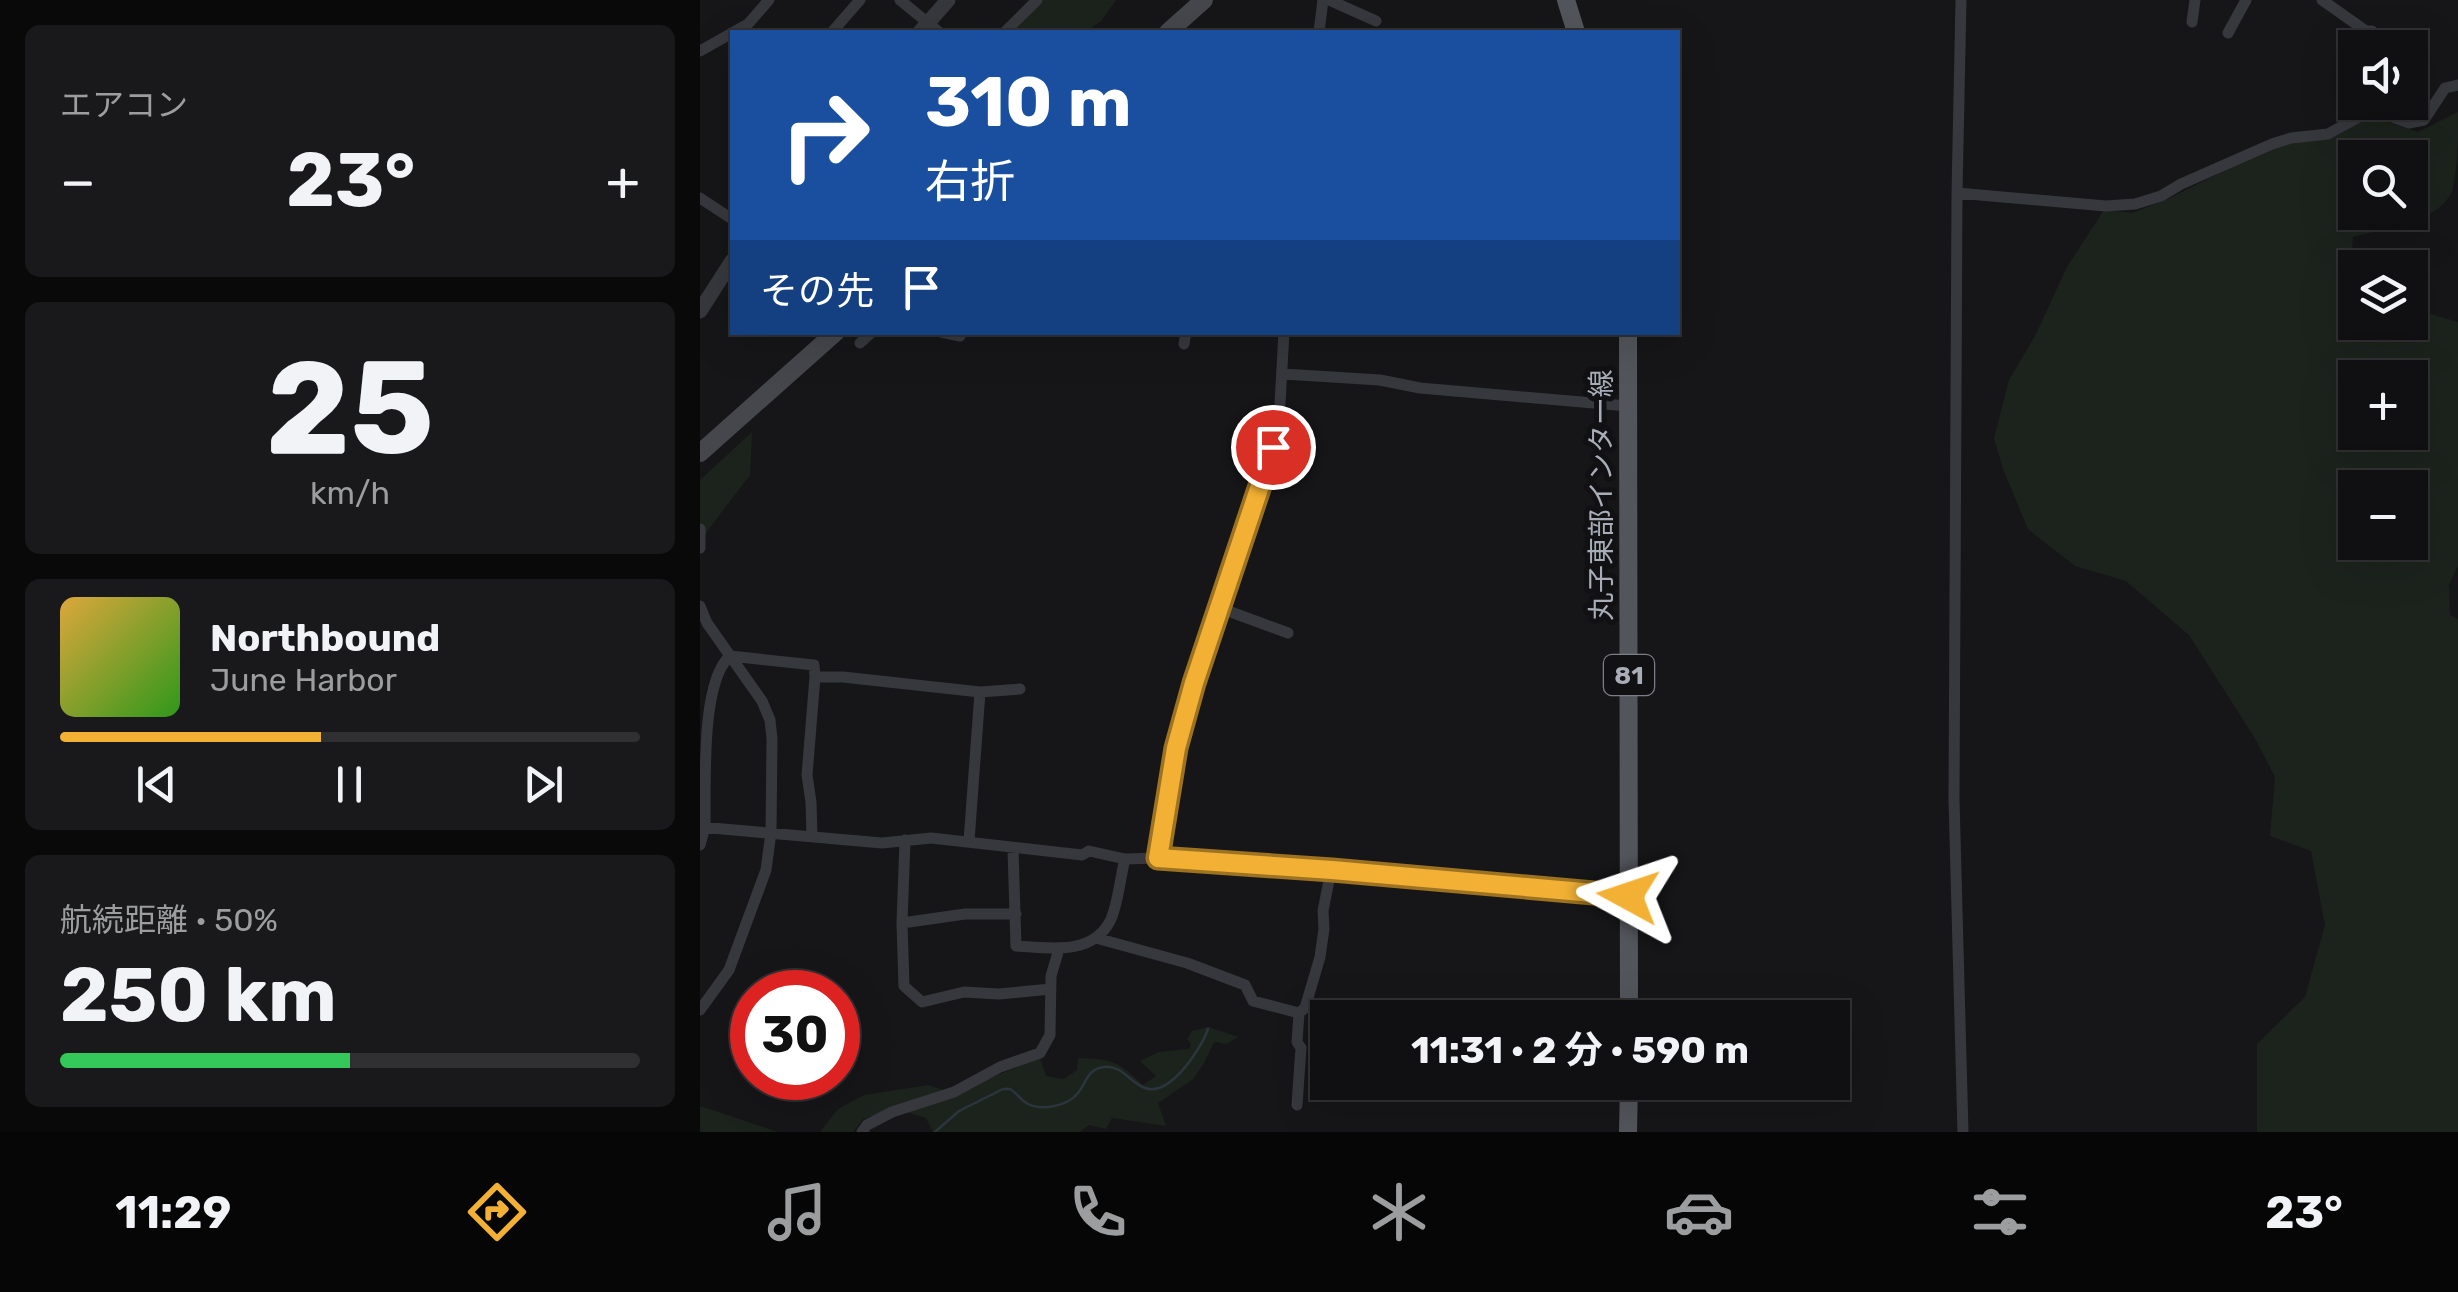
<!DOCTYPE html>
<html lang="ja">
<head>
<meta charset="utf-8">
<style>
	body { margin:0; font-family:Rubik,"Noto Sans JP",sans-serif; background:#19191b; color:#f1f3f6; height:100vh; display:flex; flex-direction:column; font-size:38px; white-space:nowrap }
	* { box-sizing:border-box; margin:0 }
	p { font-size:32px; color:#9c9d9f }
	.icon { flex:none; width:55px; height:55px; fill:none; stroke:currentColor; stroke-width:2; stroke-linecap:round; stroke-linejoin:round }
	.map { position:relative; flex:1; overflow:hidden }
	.details { display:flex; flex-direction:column; gap:25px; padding:25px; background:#09090a; width:700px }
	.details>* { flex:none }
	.banner { position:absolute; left:30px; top:30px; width:950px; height:305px; border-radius:0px; box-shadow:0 10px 40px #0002,0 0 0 2px #303032; background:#1a4fa0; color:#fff; overflow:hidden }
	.tools { position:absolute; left:1638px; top:30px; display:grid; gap:20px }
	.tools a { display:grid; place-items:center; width:90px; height:90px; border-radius:0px; background:#101012; box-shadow:0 10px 40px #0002,0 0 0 2px #303032; font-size:50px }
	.speed { position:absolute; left:30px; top:970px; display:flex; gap:20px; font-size:50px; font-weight:700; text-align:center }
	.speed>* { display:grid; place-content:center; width:130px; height:130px; border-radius:50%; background:#101012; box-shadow:0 10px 40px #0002,0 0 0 2px #303032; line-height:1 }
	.speed .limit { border:15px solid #d22; background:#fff; color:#111 }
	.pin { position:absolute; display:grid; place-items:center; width:85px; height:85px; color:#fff; margin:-42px; border:5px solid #fff; border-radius:50%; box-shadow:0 2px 10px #0007 }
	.me { position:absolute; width:110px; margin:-55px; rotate:275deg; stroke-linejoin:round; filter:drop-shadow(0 0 8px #0008) }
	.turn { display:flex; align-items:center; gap:35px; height:210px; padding:0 30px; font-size:45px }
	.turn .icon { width:130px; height:130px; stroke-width:2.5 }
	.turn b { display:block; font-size:70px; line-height:85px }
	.then { display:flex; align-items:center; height:95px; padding:0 30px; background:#0003; gap:20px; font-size:38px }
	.big { font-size:75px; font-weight:700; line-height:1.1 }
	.details .widget { flex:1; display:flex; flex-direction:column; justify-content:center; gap:15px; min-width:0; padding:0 35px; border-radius:15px; background:#19191b }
	.details .dial { align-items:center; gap:0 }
	.dial b { font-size:130px; line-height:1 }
	.song { display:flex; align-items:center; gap:30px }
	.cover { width:120px; height:120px; border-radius:15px; background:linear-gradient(135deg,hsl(40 70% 55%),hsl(110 70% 35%)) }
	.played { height:10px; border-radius:5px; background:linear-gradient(90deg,#f2b134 45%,#303032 45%) }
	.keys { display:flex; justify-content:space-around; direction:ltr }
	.heat { display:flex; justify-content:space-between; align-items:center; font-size:55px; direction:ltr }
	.charge { height:15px; border-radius:8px; background:linear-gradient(90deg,#34c759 50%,#303032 0) }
	.trip { position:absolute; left:610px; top:1000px; width:540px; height:100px; border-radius:0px; background:#101012; box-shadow:0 10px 40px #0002,0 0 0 2px #303032; font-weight:700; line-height:100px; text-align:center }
	.dock { display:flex; height:160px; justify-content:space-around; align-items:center; background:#060607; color:#9c9d9f }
	.dock .icon { width:70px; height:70px }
	.dock .selected { color:#f2b134 }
	.dock b { font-size:45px; color:#f1f3f6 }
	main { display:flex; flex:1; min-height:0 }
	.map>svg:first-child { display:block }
	.green { fill:#1c231d; fill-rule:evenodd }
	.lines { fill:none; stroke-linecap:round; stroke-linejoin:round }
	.stream { stroke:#2c353c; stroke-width:2.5 }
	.minor { stroke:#37383d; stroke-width:11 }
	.tertiary { stroke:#37383d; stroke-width:15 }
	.secondary { stroke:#45474d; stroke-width:18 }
	.primary { stroke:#53555c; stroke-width:18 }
	.route-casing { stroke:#9d7322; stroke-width:25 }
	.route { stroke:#f2b134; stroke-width:18 }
	.labels { text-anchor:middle; stroke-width:10; stroke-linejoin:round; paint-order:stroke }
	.shield { fill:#111113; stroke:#7b7e86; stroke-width:2.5 }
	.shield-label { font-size:25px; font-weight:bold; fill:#a8adb8 }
	.street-label { font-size:28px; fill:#a8adb8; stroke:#111113 }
</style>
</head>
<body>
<main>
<section class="details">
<div class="widget"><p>エアコン</p>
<div class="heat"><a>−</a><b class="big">23°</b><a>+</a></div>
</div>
<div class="widget dial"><b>25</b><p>km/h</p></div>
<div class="widget">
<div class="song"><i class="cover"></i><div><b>Northbound</b><p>June Harbor</p></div></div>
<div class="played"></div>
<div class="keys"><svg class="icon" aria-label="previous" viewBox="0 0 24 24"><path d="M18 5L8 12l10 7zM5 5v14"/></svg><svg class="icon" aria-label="pause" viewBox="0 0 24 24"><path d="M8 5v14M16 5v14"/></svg><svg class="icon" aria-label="next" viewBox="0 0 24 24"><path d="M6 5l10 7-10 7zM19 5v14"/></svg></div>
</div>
<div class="widget"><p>航続距離 · 50%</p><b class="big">250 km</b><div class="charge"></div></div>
</section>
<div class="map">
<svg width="1758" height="1132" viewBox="0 0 1758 1132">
	<rect width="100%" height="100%" fill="#161618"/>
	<!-- green -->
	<path class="green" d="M343,0H416L401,21L385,32H314Z
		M1758,112C1758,138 1758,167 1752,191C1740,222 1682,229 1653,237L1652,251L1664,267L1655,268V322H1710V308L1758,322V565L1749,585L1750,615L1758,619V1132H1557V1044L1605,997L1625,925L1611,851L1570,836L1575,777L1556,740L1489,635L1426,581L1375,566L1328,529L1303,469L1294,438L1309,380L1335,336L1367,267L1404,210L1432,213L1466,200L1554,156L1665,115L1718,132ZM1655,158H1710V212H1655ZM1655,378H1710V432H1655ZM1655,488H1710V542H1655Z
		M52,432L50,475L8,530L0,546V480Z
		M509,1027L538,1037L527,1044L514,1042L504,1063L493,1079L458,1103L466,1126L412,1118L406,1129L389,1125L380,1132H233L226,1118L194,1108L163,1119L153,1132H120L138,1109L164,1095L228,1085L252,1093L340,1058L346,1076L364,1079L377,1070L378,1058C412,1059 418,1061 443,1085L456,1076L440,1061L459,1052L489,1049L491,1044L487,1039L492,1031Z
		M0,1106L78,1132H0Z"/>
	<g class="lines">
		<!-- stream -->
		<path class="stream" d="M235,1132L259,1111L303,1089H310C317,1093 320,1100 328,1104C342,1111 368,1106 378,1093C387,1082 387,1069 404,1067C423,1065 430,1083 445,1088C470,1097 501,1049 508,1029"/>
		<!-- minor -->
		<path class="minor" d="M200,0L239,32
			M629,0L676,21
			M1261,0L1257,193L1254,799L1263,1132
			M1622,0L1666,31H1672
			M1492,22L1495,0
			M132,32L160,0
			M305,32L337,0
			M619,32L623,0
			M1528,33L1546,0
			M0,51L48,24L69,0
			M1257,193L1406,206L1435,204L1461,196L1481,184L1572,144L1591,138L1628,134L1668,112L1687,115L1709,123L1724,120L1745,88L1758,85
			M0,198L32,219
			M241,332L260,336L261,332
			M160,343L172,332
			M484,344L486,332
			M583,374L680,380L720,388L928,406
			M0,529V548
			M0,606L7,623L62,701L70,720L72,739L71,832L66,870L29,970L0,1010
			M520,608L588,633
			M30,656L114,665L115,677L107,775L111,802L112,836
			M115,677H143L280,692L320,689
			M0,827L182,843L231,838L382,855L389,851L425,859L458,858L631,870L929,896
			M205,840L202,923L204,986L222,1002L264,992L299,994L351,989
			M269,841L280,692
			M0,845L5,827C6,787 0,682 30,656
			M313,849L316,946C349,948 392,956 410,921C418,906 420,877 425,859
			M458,858L476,748L494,683L573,447L579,421L584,332
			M202,923L265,914H316
			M396,938L487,963L545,985L553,1001L599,1013
			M597,1105L601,1048L597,1042L599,1013L605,1008L620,957L624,929L623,911L631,870
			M162,1132L167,1125L192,1112L254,1092L300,1067L340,1053L350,1035L351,976L359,949"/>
		<!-- tertiary -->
		<path class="tertiary" d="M220,32L248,0
			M0,311L32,261"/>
		<!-- secondary -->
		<path class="secondary" d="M468,32L504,0
			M0,453L136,332"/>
		<!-- primary -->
		<path class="primary" d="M866,0L876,32
			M928,332L929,1018
			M928,1132L929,1082"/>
	</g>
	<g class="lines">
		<defs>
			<path id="route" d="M573,447L494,683L476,748L458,858L632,870L928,896"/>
		</defs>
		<!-- route casing -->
		<use href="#route" class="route-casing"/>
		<!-- route -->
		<use href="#route" class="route"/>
	</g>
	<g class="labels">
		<!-- shield labels -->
		<rect class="shield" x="904" y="655" width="50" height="40" rx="8"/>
		<g class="shield-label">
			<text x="929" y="684">81</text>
		</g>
		<!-- street labels -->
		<g class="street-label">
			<text transform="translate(901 495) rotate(-90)" y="10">丸子東部インター線</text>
		</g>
	</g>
</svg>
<div class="tools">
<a><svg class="icon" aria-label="sound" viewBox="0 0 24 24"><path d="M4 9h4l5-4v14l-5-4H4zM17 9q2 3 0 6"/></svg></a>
<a><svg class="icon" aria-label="search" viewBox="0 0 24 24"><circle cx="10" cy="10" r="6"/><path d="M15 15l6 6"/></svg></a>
<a><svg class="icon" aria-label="layers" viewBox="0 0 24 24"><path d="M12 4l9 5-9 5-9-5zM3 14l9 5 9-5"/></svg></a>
<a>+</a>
<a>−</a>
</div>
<div class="speed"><div class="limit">30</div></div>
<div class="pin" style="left:573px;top:447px;background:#d93025"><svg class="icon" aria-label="arrive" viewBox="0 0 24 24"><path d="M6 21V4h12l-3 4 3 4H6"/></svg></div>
<svg class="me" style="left:928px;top:896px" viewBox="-20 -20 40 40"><path d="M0-17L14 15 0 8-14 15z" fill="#f2b134" stroke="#fff" stroke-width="4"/></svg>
<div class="trip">11:31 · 2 分 · 590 m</div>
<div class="banner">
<div class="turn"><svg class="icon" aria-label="right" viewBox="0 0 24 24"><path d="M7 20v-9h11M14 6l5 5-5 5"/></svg><div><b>310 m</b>右折</div></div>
<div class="then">その先<svg class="icon" aria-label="arrive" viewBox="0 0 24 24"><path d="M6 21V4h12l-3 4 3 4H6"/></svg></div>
</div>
</div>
</main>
<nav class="dock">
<b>11:29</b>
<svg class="icon selected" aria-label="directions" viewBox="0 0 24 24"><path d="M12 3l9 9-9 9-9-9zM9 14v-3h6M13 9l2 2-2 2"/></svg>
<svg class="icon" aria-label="music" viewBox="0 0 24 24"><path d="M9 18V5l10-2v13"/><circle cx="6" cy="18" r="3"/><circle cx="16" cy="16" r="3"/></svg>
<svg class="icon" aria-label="phone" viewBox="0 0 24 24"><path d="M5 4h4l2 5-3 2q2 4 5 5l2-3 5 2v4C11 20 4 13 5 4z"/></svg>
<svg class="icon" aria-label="climate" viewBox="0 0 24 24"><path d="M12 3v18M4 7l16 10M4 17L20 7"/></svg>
<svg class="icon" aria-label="car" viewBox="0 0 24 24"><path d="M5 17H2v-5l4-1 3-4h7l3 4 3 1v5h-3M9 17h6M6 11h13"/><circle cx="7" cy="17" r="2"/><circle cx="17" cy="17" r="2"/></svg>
<svg class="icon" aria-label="filters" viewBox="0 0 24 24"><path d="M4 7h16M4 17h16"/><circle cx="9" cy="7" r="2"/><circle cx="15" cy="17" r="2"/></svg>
<b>23°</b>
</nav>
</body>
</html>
